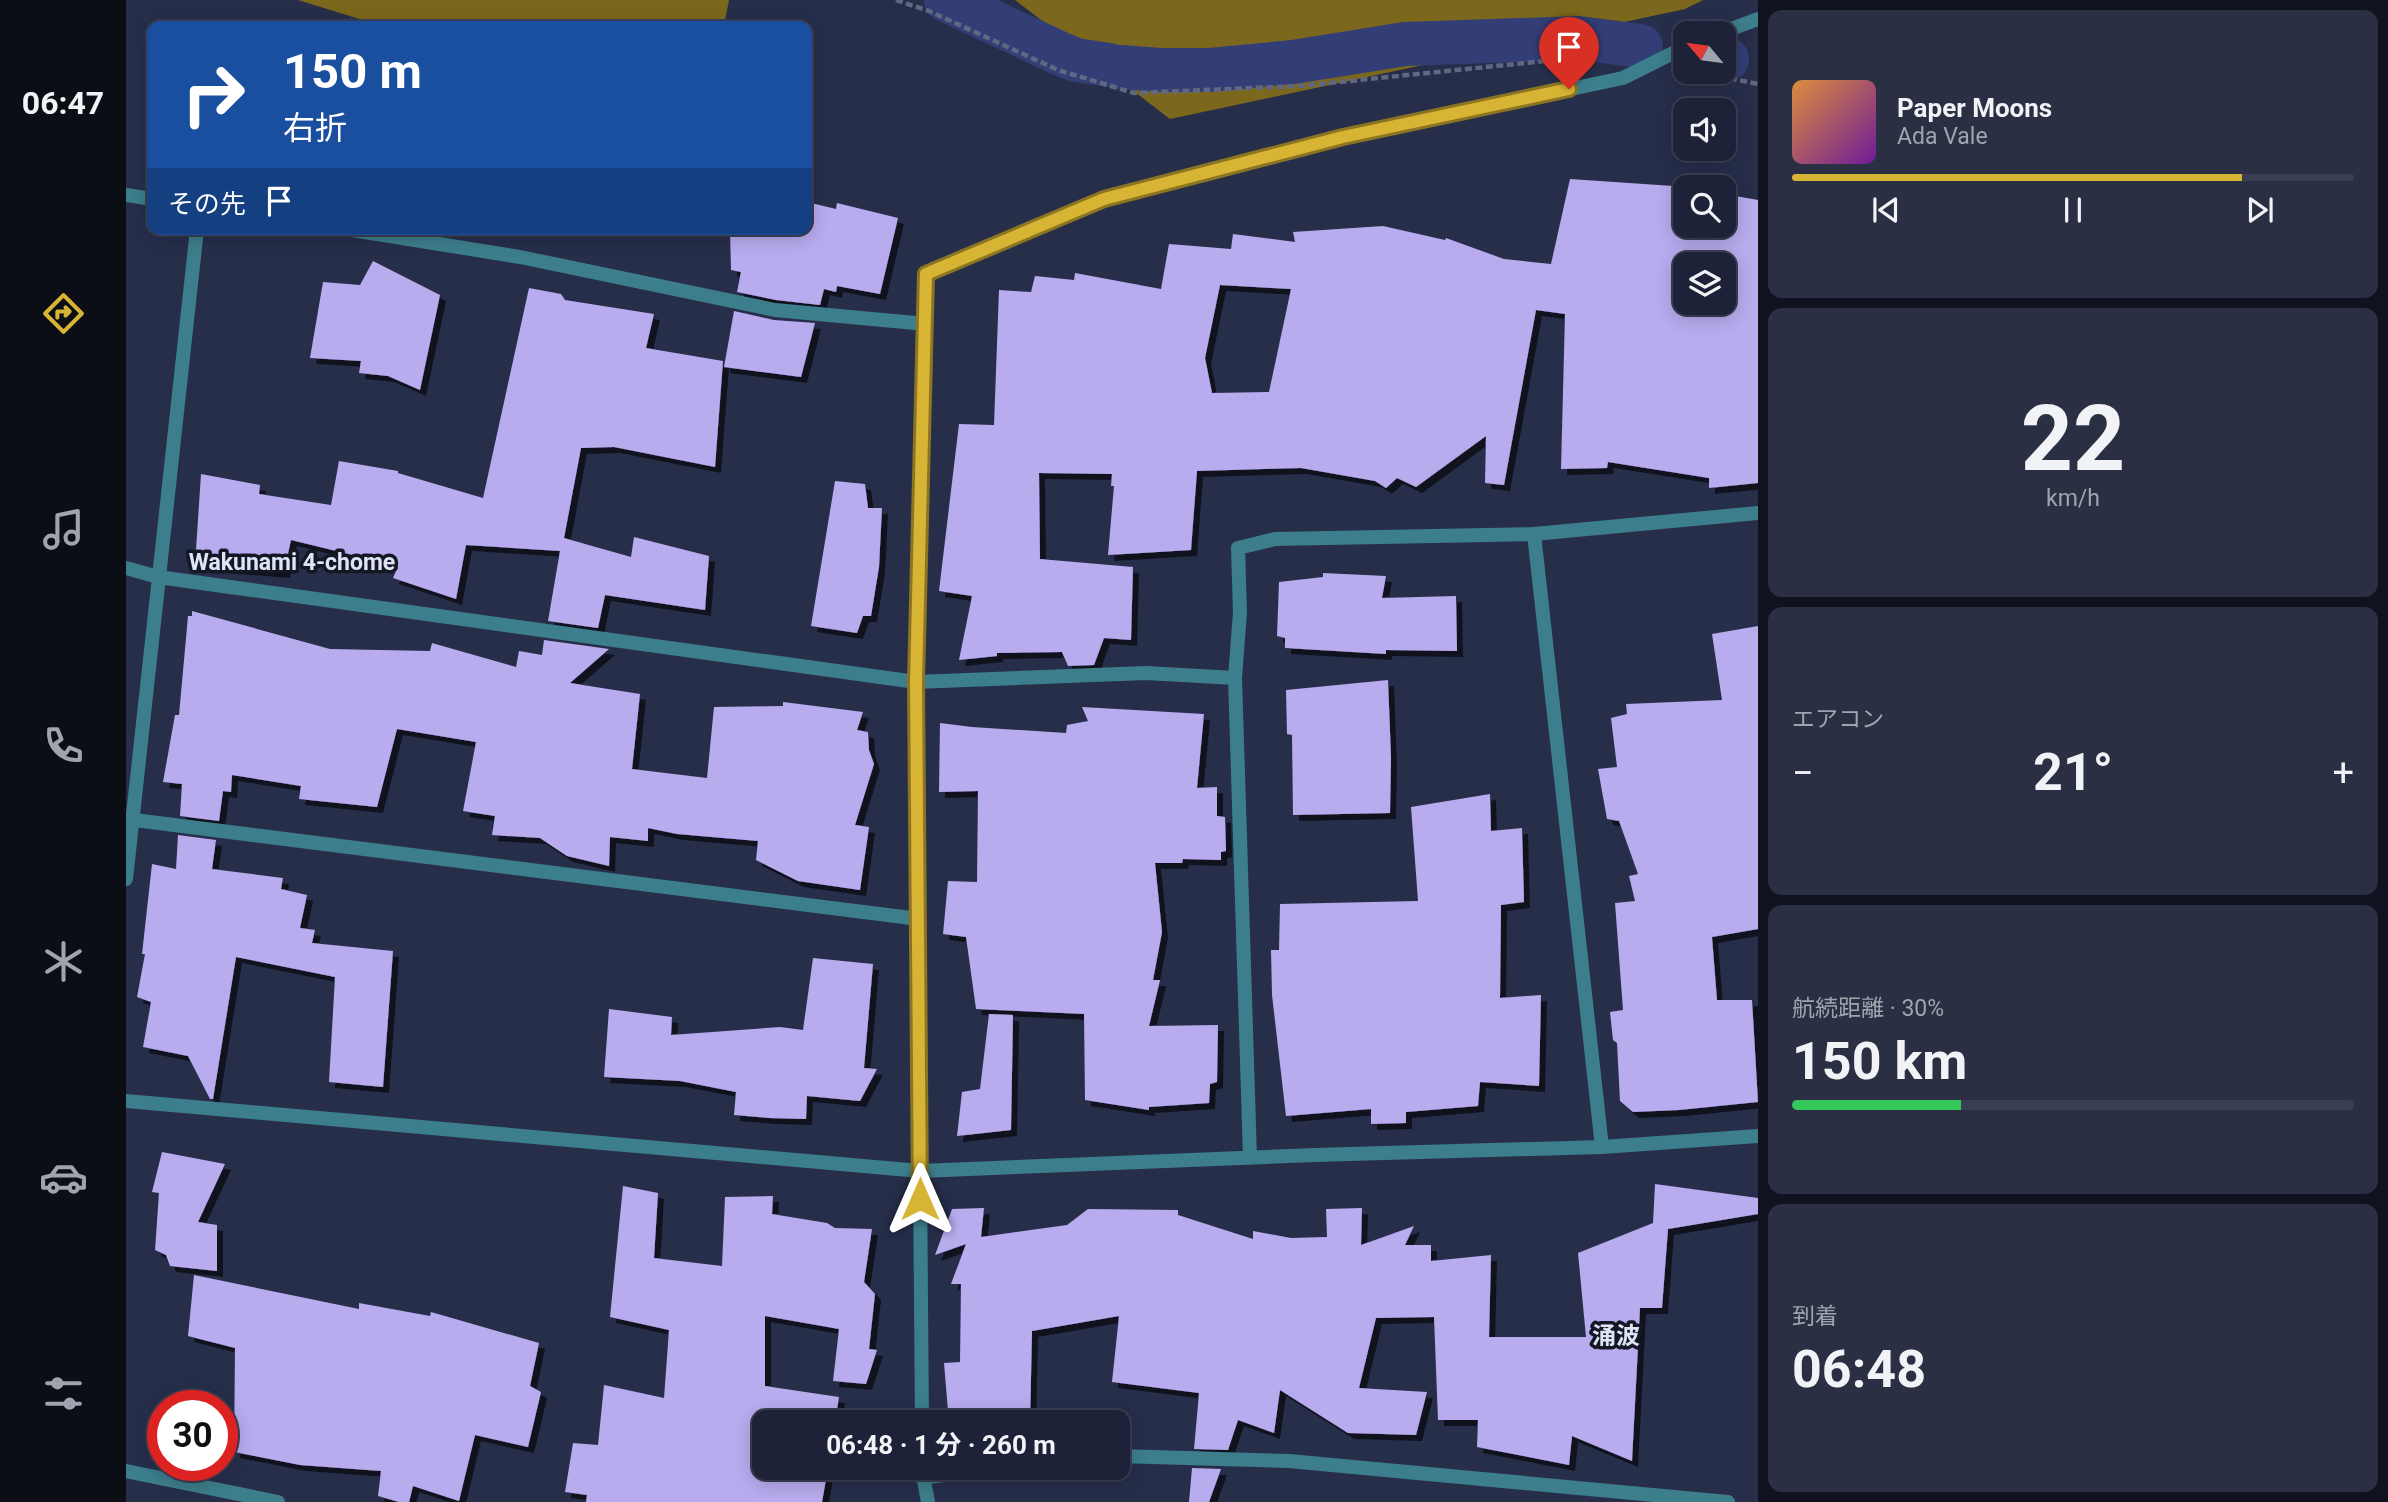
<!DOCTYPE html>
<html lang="ja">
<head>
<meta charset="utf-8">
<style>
	body { margin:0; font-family:Roboto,"Noto Sans JP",sans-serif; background:#2a2f43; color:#f1f3f6; height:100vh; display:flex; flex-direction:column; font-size:26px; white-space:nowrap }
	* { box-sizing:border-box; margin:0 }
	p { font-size:23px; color:#a0a4ae }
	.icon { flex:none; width:38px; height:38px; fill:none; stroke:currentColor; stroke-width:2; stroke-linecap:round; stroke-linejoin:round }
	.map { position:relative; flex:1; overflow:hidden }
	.drawer { display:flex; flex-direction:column; gap:10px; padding:10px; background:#10131f; width:630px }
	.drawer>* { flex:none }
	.banner { position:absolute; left:21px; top:21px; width:665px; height:214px; border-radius:14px; box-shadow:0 4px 18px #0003,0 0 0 2px #3b3f53; background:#1a4fa0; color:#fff; overflow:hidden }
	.needle { width:46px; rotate:299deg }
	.tools { position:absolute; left:1547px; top:21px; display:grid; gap:14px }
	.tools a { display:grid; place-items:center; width:63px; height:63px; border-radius:14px; background:#1d2238; box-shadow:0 4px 18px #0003,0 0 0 2px #3b3f53; font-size:35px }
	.speed { position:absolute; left:21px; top:1390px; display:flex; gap:14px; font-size:35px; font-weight:700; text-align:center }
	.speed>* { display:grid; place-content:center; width:91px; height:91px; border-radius:50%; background:#1d2238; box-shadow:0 4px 18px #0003,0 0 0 2px #3b3f53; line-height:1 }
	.speed .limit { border:10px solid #d22; background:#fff; color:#111 }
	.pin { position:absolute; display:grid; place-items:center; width:60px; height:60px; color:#fff; margin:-72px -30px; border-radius:50% 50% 50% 0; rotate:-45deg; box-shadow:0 0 7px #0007 }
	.pin .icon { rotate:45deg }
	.me { position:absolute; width:77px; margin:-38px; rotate:0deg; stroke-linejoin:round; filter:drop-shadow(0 0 5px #0008) }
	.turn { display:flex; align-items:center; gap:24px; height:147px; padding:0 21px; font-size:32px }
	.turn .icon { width:91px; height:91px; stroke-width:2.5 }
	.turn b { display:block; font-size:49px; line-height:60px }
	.then { display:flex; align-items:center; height:66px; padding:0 21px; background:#0003; gap:14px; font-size:26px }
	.big { font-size:52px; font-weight:700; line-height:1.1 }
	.drawer .card { flex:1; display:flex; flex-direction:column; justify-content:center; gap:10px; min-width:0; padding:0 24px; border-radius:14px; background:#2a2f43 }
	.drawer .dial { align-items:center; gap:0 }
	.dial b { font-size:91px; line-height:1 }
	.song { display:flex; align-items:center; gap:21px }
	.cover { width:84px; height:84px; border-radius:10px; background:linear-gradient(135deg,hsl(30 70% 55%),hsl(280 70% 35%)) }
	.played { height:7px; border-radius:4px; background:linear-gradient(90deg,#d7b434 80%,#3b3f53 80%) }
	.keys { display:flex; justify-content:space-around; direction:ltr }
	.heat { display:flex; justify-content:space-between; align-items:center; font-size:38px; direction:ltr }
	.charge { height:10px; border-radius:5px; background:linear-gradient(90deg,#34c759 30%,#3b3f53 0) }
	.trip { position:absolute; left:626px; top:1410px; width:378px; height:70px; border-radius:14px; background:#1d2238; box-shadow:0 4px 18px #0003,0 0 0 2px #3b3f53; font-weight:700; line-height:70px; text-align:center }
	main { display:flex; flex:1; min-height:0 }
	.menu { display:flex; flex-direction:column; width:126px; justify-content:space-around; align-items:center; background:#0c0e16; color:#a0a4ae }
	.menu .icon { width:49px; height:49px }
	.menu .on { color:#d7b434 }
	.menu b { font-size:32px; color:#f1f3f6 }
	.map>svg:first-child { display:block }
	.forest { fill:#7c681c }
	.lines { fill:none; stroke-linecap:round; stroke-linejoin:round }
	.canal { stroke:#343e76; stroke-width:44 }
	.building { fill:#b8abee; fill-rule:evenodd; filter:url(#shadow) }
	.path { stroke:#606780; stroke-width:4.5; stroke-dasharray:7 3.5; stroke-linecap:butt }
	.street { stroke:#3d7e8c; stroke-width:14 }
	.route-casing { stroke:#8c7522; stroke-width:18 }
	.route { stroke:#d7b434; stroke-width:12 }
	.labels { text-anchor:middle; stroke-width:7; stroke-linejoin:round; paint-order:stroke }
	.neighbourhood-label { font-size:23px; font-weight:bold; fill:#dfe4f7; stroke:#141724 }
	.quarter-label { font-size:24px; font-weight:bold; fill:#dfe4f7; stroke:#141724 }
</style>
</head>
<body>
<main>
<nav class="menu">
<b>06:47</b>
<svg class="icon on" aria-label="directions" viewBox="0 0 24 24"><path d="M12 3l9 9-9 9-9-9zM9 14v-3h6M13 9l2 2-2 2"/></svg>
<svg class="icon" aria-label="music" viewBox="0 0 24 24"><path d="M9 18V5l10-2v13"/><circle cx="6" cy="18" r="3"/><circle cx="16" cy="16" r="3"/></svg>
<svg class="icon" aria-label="phone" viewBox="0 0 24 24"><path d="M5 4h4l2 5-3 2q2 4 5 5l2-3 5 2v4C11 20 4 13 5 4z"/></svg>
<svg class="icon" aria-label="climate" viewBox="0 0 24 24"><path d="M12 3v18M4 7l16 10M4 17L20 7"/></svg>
<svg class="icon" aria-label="car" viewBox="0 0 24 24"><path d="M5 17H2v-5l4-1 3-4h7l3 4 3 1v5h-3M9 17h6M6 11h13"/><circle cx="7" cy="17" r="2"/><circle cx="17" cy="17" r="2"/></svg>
<svg class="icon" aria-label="filters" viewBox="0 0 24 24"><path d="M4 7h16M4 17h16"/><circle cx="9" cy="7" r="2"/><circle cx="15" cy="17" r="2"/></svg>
</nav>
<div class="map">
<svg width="1632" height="1502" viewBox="0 0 1632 1502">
	<defs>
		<filter id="shadow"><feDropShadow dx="6" dy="6" stdDeviation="0" flood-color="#0009"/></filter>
	</defs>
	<rect width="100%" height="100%" fill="#272e4a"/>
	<!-- forest -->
	<path class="forest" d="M172,0H603L598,26H256Z
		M889,0H1577L1559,9L1044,119Z"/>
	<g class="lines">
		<!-- canal -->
		<path class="canal" d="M820,0L935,54L950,60L983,65
			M1598,58L1601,59
			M994,67L1034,70H1084L1167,62L1279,44L1453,38L1515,46"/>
	</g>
	<!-- building -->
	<path class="building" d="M1444,179L1562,187H1559V226H1598V194L1632,200V483L1583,488V478L1482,462L1481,468L1435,469L1439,314L1410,310L1378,485L1359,483L1360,436L1290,487L1271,478L1260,488L1249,481L1175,468L1071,471L1065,550L982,555L988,486H985L986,474L913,473L914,559L1007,567L1005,640L978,638L968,665L942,666L936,652L871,653V656L833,660L846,596L813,591L833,424L868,425L873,290L905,292L909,276L948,280L949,273L1035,289L1043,244L1105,249L1107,234L1169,242L1167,232L1257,226L1319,240L1320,238L1378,259L1425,264ZM1559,264H1598V303H1559ZM1094,285L1165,289L1143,392L1086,393L1079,358Z
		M681,202L710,209L711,203L772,218L754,294L711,286L710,292L698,289L694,305L650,300L611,292L615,272L605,270L604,229H681Z
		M247,261L314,295L294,390L262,376L233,373L235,361L184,358L197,282L234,285Z
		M403,288L435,294L439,300L528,314L520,348L597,361L589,467L488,447L455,448L438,538L505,557L508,537L583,556L579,610L479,595L472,628L422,621L434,551L340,545L330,599L267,578L272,566L165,540L158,572L69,565L75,474L134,485L133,494L205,505L213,461L272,471V473L357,498Z
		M608,311L648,320L689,323L675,377L598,367Z
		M709,481L739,484L742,508H756L753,567L745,616H737L731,633L685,626Z
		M1197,573L1260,576L1256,598L1330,596L1331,651L1260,650V654L1159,648V638L1151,636L1153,582L1197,577Z
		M66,611L204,649L304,651L306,643L390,667L393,651L416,655L418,640L483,649L444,683L514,694L506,769L581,778L588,707L657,706V702L737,712L731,730L742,732L743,750L748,764L729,825L743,827L734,890L672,881L630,860L632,841L551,834L522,828V841L484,837L483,866L441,856L414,838L366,835L369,816L337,811L350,742L271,729L251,807L173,799L175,786L106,775L105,792L97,791L93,821L54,816L56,784L37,782L49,715H53L62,616H66Z
		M1632,626V929L1586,937L1591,1000H1626L1632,1102L1553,1110L1507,1112L1494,1101L1491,1043L1487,1040L1484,1012L1497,1010L1489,903L1509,901L1503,876L1512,874L1493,821L1481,819L1472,769L1491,767L1485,718L1501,714L1500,704L1596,700L1586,634Z
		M1262,680L1265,758L1264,813L1167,815L1166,735L1161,734L1160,690Z
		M956,707L1078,714L1071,788L1091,787V816L1099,817L1100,851L1095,852V860L1057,859L1056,863H1029L1036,932L1027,980H1034L1023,1026L1092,1025L1091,1082L1084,1084L1083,1103L1023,1107V1110L959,1100L958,1014L850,1009L840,937L817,934L822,881L851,882L852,791L813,792L814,723L846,727L940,733L941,725L962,721Z
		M1364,794L1365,831L1396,828L1398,902L1375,905L1374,998L1415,995L1413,1086L1354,1082L1352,1106L1280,1112V1123L1245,1124V1109L1160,1116L1146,995L1145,950H1153L1154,904L1292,901L1285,807Z
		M52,835L90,840L86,869L157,878L155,889L181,895L174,928L189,930L186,943L267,951L257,1087L203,1082L209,977L110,957L87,1099H84L62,1056L17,1047L25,1002L11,997L19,954H16L26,864L50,869Z
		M687,958L747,964L738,1068L751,1069L734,1101L681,1096L680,1119L643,1118L608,1115L610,1092L554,1081L478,1077L483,1009L546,1017L545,1035L654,1027L677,1030Z
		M863,1014L887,1015L885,1130L831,1136L836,1092L854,1089Z
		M36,1152L99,1164L72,1222L91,1225V1271L44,1266L40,1255L29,1250L33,1193L26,1192Z
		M1529,1184L1632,1198V1214L1542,1229L1536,1308H1514L1506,1461L1446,1436L1443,1465L1351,1447L1352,1420H1312L1308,1317L1250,1318L1233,1388L1301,1392L1290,1435L1222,1433L1154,1390L1148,1433L1112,1420L1102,1450L1068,1449L1073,1393L986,1382L993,1316L906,1331L904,1423H823L818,1363L834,1362L835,1284H825L840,1244L809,1255L826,1209L858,1208L855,1237L941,1225L962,1209L1052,1210V1215L1127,1239V1231L1165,1238L1201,1237L1200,1209L1236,1208L1235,1245L1288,1226L1279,1245H1305V1261L1365,1255L1363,1337H1460L1452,1253L1527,1223Z
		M497,1186L532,1193L528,1258L596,1266L599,1197L647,1196L646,1214L701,1223L709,1228L746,1229L738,1282L749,1294L743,1349L751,1350L740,1384L707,1381L713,1329L639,1316V1386L713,1397L709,1423H639V1468H702L696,1502H460L461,1495L439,1492L447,1443L472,1445L478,1385L538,1398L543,1330L484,1317Z
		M68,1275L233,1309V1303L304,1316L305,1312L413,1343L404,1386L415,1392L402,1447L349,1435L333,1501L287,1486L283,1502H273L252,1496L255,1471L174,1465L108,1452L109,1348L62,1336Z
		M1066,1468L1095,1469L1083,1502H1063Z"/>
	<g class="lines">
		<!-- path -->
		<path class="path" d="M770,0L803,11L932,70L1008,93L1174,86L1429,60
			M1573,72L1632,84"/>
		<!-- street -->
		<path class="street" d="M1594,33L1632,19
			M0,195L26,199
			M220,229L394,257L649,310L800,324
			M1408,534L1476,1147
			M0,568L32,577L790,682L1020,673L1109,678L1114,612L1112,548L1149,539L1408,534L1632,513
			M1109,678L1124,1158
			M0,819L793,919
			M0,879L71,229
			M0,1101L794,1171L1189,1155L1476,1147L1632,1136
			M796,1423L790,682L800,274L978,199L1217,137L1497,78L1559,47
			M992,1456L1163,1461L1602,1502
			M796,1470L802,1502
			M0,1471L152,1502
			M796,1478L868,1468"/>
	</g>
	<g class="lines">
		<defs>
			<path id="route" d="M794,1199L790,682L800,274L978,199L1217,137L1443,89"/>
		</defs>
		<!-- route casing -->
		<use href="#route" class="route-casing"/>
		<!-- route -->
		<use href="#route" class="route"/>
	</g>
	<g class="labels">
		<!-- neighbourhood labels -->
		<g class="neighbourhood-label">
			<text x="166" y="570">Wakunami 4-chome</text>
		</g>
		<!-- quarter labels -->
		<g class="quarter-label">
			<text x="1490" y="1344">涌波</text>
		</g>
	</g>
</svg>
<div class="tools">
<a><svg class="needle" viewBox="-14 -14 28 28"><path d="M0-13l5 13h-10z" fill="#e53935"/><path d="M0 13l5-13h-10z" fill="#a0a4ae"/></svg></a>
<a><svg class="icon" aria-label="sound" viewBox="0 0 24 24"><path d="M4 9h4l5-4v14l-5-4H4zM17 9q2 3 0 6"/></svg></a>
<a><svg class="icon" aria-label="search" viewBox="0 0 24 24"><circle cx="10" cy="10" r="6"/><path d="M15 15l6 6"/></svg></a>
<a><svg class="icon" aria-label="layers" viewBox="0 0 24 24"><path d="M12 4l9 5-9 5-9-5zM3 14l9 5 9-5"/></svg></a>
</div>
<div class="speed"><div class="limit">30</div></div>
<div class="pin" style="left:1443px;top:89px;background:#d93025"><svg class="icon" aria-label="arrive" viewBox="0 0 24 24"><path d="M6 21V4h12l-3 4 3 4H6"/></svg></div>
<svg class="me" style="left:794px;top:1199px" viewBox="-20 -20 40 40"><path d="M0-17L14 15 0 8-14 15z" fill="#d7b434" stroke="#fff" stroke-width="4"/></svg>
<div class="trip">06:48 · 1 分 · 260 m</div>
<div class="banner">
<div class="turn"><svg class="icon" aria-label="right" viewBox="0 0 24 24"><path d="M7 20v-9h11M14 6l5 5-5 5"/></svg><div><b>150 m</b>右折</div></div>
<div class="then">その先<svg class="icon" aria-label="arrive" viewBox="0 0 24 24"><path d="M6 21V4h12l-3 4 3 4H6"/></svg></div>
</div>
</div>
<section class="drawer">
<div class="card">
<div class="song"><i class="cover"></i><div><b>Paper Moons</b><p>Ada Vale</p></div></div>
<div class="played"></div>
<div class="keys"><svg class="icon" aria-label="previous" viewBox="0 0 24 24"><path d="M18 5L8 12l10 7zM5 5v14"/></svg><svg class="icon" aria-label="pause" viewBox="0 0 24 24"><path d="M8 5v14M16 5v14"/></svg><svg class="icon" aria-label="next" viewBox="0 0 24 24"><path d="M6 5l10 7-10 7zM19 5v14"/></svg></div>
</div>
<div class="card dial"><b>22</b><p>km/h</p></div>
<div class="card"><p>エアコン</p>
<div class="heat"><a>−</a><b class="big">21°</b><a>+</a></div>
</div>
<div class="card"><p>航続距離 · 30%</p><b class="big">150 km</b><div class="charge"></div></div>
<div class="card"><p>到着</p><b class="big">06:48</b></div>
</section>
</main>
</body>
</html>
